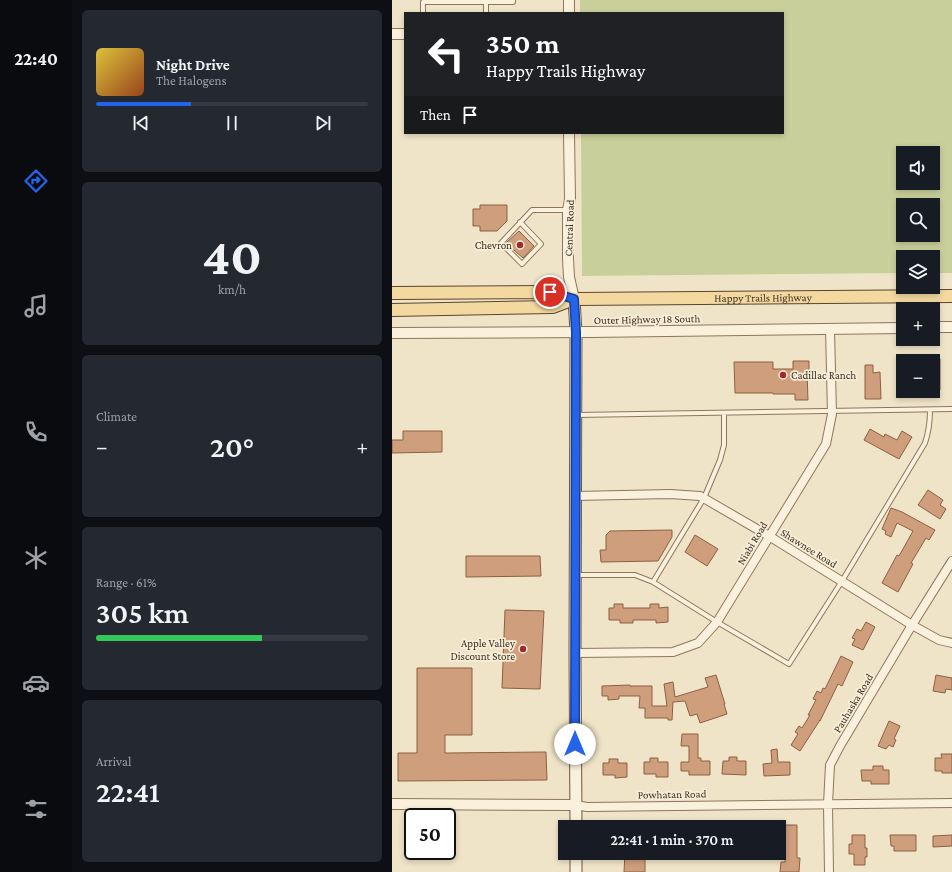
<!DOCTYPE html>
<html lang="en">
<head>
<meta charset="utf-8">
<style>
	body { margin:0; font-family:"Crimson Pro",serif; background:#242831; color:#f1f3f6; height:100vh; display:flex; flex-direction:column; font-size:15px; white-space:nowrap }
	* { box-sizing:border-box; margin:0 }
	p { font-size:13px; color:#9ea1a6 }
	.icon { flex:none; width:22px; height:22px; fill:none; stroke:currentColor; stroke-width:2; stroke-linecap:round; stroke-linejoin:round }
	.map { position:relative; flex:1; overflow:hidden }
	.drawer { display:flex; flex-direction:column; gap:10px; padding:10px; background:#0d0f14; width:320px }
	.drawer>* { flex:none }
	.hud { position:absolute; left:12px; top:12px; width:380px; height:122px; border-radius:0px; box-shadow:0 2px 6px #0003; background:#202124; color:#fff; overflow:hidden }
	.controls { position:absolute; left:504px; top:146px; display:grid; gap:8px }
	.controls a { display:grid; place-items:center; width:44px; height:44px; border-radius:0px; background:#171b24; box-shadow:0 2px 6px #0003; font-size:20px }
	.speed { position:absolute; left:12px; top:808px; display:flex; gap:8px; font-size:20px; font-weight:700; text-align:center }
	.speed>* { display:grid; place-content:center; width:52px; height:52px; border-radius:50%; background:#171b24; box-shadow:0 2px 6px #0003; line-height:1 }
	.speed .limit { border:2px solid #111; border-radius:6px; background:#fff; color:#111 }
	.pin { position:absolute; display:grid; place-items:center; width:34px; height:34px; color:#fff; margin:-17px; border:2px solid #fff; border-radius:50%; box-shadow:0 1px 4px #0007 }
	.me { position:absolute; width:44px; margin:-22px; rotate:0deg; stroke-linejoin:round; filter:drop-shadow(0 0 3px #0008) }
	.turn { display:flex; align-items:center; gap:14px; height:84px; padding:0 16px; font-size:18px }
	.turn .icon { width:52px; height:52px; stroke-width:2.5 }
	.turn b { display:block; font-size:28px; line-height:34px }
	.then { display:flex; align-items:center; height:38px; padding:0 16px; background:#0003; gap:8px; font-size:15px }
	.big { font-size:30px; font-weight:600; line-height:1.1 }
	.drawer .card { flex:1; display:flex; flex-direction:column; justify-content:center; gap:6px; min-width:0; padding:0 14px; border-radius:6px; background:#242831 }
	.drawer .dial { align-items:center; gap:0 }
	.dial b { font-size:52px; line-height:1 }
	.song { display:flex; align-items:center; gap:12px }
	.cover { width:48px; height:48px; border-radius:6px; background:linear-gradient(135deg,hsl(50 70% 55%),hsl(20 70% 35%)) }
	.played { height:4px; border-radius:2px; background:linear-gradient(90deg,#2563eb 35%,#363941 35%) }
	.keys { display:flex; justify-content:space-around; direction:ltr }
	.heat { display:flex; justify-content:space-between; align-items:center; font-size:22px; direction:ltr }
	.charge { height:6px; border-radius:3px; background:linear-gradient(90deg,#34c759 61%,#363941 0) }
	.trip { position:absolute; left:166px; top:820px; width:228px; height:40px; border-radius:0px; background:#171b24; box-shadow:0 2px 6px #0003; font-weight:600; line-height:40px; text-align:center }
	main { display:flex; flex:1; min-height:0 }
	.menu { display:flex; flex-direction:column; width:72px; justify-content:space-around; align-items:center; background:#090b0e; color:#9ea1a6 }
	.menu .icon { width:28px; height:28px }
	.menu .current { color:#2563eb }
	.menu b { font-size:18px; color:#f1f3f6 }
	.map>svg:first-child { display:block }
	.green { fill:#c9cf9b; fill-rule:evenodd }
	.building { fill:#cf9f7d; stroke:#8d5f41 }
	.lines { fill:none; stroke-linecap:round; stroke-linejoin:round }
	.service-casing { stroke:#8d765c; stroke-width:6 }
	.minor-casing { stroke:#8d765c; stroke-width:10 }
	.tertiary-casing { stroke:#8d765c; stroke-width:12 }
	.secondary-casing { stroke:#6f573f; stroke-width:13 }
	.primary-casing { stroke:#5b4430; stroke-width:14 }
	.service { stroke:#faf1dc; stroke-width:4 }
	.minor { stroke:#faf1dc; stroke-width:8 }
	.tertiary { stroke:#faf1dc; stroke-width:10 }
	.secondary { stroke:#faf1dc; stroke-width:11 }
	.primary { stroke:#f3d9a0; stroke-width:12 }
	.route-casing { stroke:#184099; stroke-width:10 }
	.route { stroke:#2563eb; stroke-width:7 }
	.poi-dot { fill:#9e2a2b; stroke:#f7eed8; stroke-width:1.5 }
	.labels { text-anchor:middle; stroke-width:3.5; stroke-linejoin:round; paint-order:stroke }
	.street-label { font-size:11px; fill:#3d2e20; stroke:#f7eed8 }
	.poi-label { font-size:11px; fill:#3d2e20; stroke:#f7eed8; text-anchor:end }
</style>
</head>
<body>
<main>
<nav class="menu">
<b>22:40</b>
<svg class="icon current" aria-label="directions" viewBox="0 0 24 24"><path d="M12 3l9 9-9 9-9-9zM9 14v-3h6M13 9l2 2-2 2"/></svg>
<svg class="icon" aria-label="music" viewBox="0 0 24 24"><path d="M9 18V5l10-2v13"/><circle cx="6" cy="18" r="3"/><circle cx="16" cy="16" r="3"/></svg>
<svg class="icon" aria-label="phone" viewBox="0 0 24 24"><path d="M5 4h4l2 5-3 2q2 4 5 5l2-3 5 2v4C11 20 4 13 5 4z"/></svg>
<svg class="icon" aria-label="climate" viewBox="0 0 24 24"><path d="M12 3v18M4 7l16 10M4 17L20 7"/></svg>
<svg class="icon" aria-label="car" viewBox="0 0 24 24"><path d="M5 17H2v-5l4-1 3-4h7l3 4 3 1v5h-3M9 17h6M6 11h13"/><circle cx="7" cy="17" r="2"/><circle cx="17" cy="17" r="2"/></svg>
<svg class="icon" aria-label="filters" viewBox="0 0 24 24"><path d="M4 7h16M4 17h16"/><circle cx="9" cy="7" r="2"/><circle cx="15" cy="17" r="2"/></svg>
</nav>
<section class="drawer">
<div class="card">
<div class="song"><i class="cover"></i><div><b>Night Drive</b><p>The Halogens</p></div></div>
<div class="played"></div>
<div class="keys"><svg class="icon" aria-label="previous" viewBox="0 0 24 24"><path d="M18 5L8 12l10 7zM5 5v14"/></svg><svg class="icon" aria-label="pause" viewBox="0 0 24 24"><path d="M8 5v14M16 5v14"/></svg><svg class="icon" aria-label="next" viewBox="0 0 24 24"><path d="M6 5l10 7-10 7zM19 5v14"/></svg></div>
</div>
<div class="card dial"><b>40</b><p>km/h</p></div>
<div class="card"><p>Climate</p>
<div class="heat"><a>−</a><b class="big">20°</b><a>+</a></div>
</div>
<div class="card"><p>Range · 61%</p><b class="big">305 km</b><div class="charge"></div></div>
<div class="card"><p>Arrival</p><b class="big">22:41</b></div>
</section>
<div class="map">
<svg width="560" height="872" viewBox="0 0 560 872">
	<rect width="100%" height="100%" fill="#f0e4c8"/>
	<!-- green -->
	<path class="green" d="M188,0H560V273H541V257H511V273L190,276L189,133H391V13H188ZM511,153H541V183H511ZM511,205H541V235H511Z"/>
	<!-- building -->
	<path class="building" d="M88,205H115V221L105,231H88V226H81V209H88Z
		M127,231L142,246L131,258L114,243Z
		M541,359H548V390H541Z
		M401,361H417V372H415L416,400H403V394H381V393H343L342,362H381V369H401Z
		M473,365H481V373L488,372L489,399H473Z
		M478,429L492,437L493,434L505,440L510,431L520,437L507,459L472,440Z
		M11,431H50V452L0,453V440H11Z
		M536,490L551,500L548,505L554,509L548,519L526,505Z
		M499,508L510,512L543,530L537,540L534,538L519,563L521,564L506,592L490,583L505,555L507,556L521,531L505,523L499,537L493,534L494,531L490,529Z
		M280,530V537L266,561L209,562L208,550H214V535L218,531Z
		M303,535L326,549L315,566L293,552Z
		M74,556H148L149,576L74,577Z
		M222,604H231V608H258V604H267V608L276,607V622L264,623V620H241V623H228V620H217V608H222Z
		M113,610L152,611L148,689L110,688Z
		M474,622L483,627L471,650L460,645L463,639L460,638L465,629L469,631Z
		M449,656L461,662L450,686L446,684L428,721V720L408,751L399,745L406,734L403,732L407,726L410,728L418,715H416L424,700L421,699L425,691L429,693L431,688L433,689Z
		M25,668H80V735H53V753L154,752L155,780L6,781V753H25Z
		M324,675L333,704H332L335,714L308,723L305,714L298,716L293,701L281,702L280,720H276V718H253V708H247L248,696H227V699L216,700V696H210V686L238,685V686H260V706H275L272,684L281,682L283,697L316,687L313,678Z
		M544,675L560,678V690L554,689L553,693L541,691Z
		M497,721L508,726L502,739L504,740L501,747L497,745L494,749L486,746Z
		M290,734H306V758H309V761H318V775H297V771H289V762H297V746H289Z
		M385,749L386,762H398V775L372,776L371,764L380,763L379,750Z
		M549,754H560V773H550V771H543V758H550Z
		M337,757H345V761H354V775L330,774L331,761H337Z
		M258,758H266V762H276V777H264V774H252V762H258Z
		M217,759H226V763H235V777L223,778V775H211V763H217Z
		M481,766H491V770H497V784H479V781H470L469,770H481Z
		M393,825H405V858H408L407,872H388L389,862H393V848H391V833H393Z
		M460,835H473V848H475V857H473V865H462V854H457V844H460Z
		M498,835H524V851H502V846H499Z
		M560,835V846L541,847V836Z
		M233,853H253V872H232Z"/>
	<g class="lines">
		<defs>
			<path id="service" d="M94,2H121V0
				M31,13V2H94V13
				M128,222L149,244L130,264L109,243L140,210H175
				M184,415L560,409
				M184,575H243L261,582L325,622L397,664L450,581L533,443C537,431 538,422 538,410
				M261,582L312,498L328,460L332,445V413"/>
			<path id="minor" d="M183,496L278,494L308,496L377,536L520,625L547,640L560,643
				M183,653L281,652L306,643L325,622L434,444L440,414L438,329
				M183,805L195,807L560,803
				M437,872L436,804L438,765L448,746L520,625L560,561"/>
			<path id="tertiary" d="M177,13V0
				M0,34H13
				M177,133L178,199L176,210V259L177,277L182,299
				M541,327H560
				M0,333L198,332L511,328
				M0,804L183,805"/>
			<path id="secondary" d="M182,299L184,332L183,653L184,827
				M184,853V872"/>
			<g id="primary">
				<path id="s1" d="M0,293L158,292L182,299L560,296"/>
				<path d="M0,310L161,307L182,299"/>
			</g>
		</defs>
		<!-- service casing -->
		<use href="#service" class="service-casing"/>
		<!-- minor casing -->
		<use href="#minor" class="minor-casing"/>
		<!-- tertiary casing -->
		<use href="#tertiary" class="tertiary-casing"/>
		<!-- secondary casing -->
		<use href="#secondary" class="secondary-casing"/>
		<!-- primary casing -->
		<use href="#primary" class="primary-casing"/>
		<!-- service -->
		<use href="#service" class="service"/>
		<!-- minor -->
		<use href="#minor" class="minor"/>
		<!-- tertiary -->
		<use href="#tertiary" class="tertiary"/>
		<!-- secondary -->
		<use href="#secondary" class="secondary"/>
		<!-- primary -->
		<use href="#primary" class="primary"/>
	</g>
	<g class="lines">
		<defs>
			<path id="route" d="M158,292L182,299L184,332L183,744"/>
		</defs>
		<!-- route casing -->
		<use href="#route" class="route-casing"/>
		<!-- route -->
		<use href="#route" class="route"/>
	</g>
	<!-- markers -->
	<g class="poi-dot">
		<circle cx="128" cy="245" r="4"/>
		<circle cx="391" cy="375" r="4"/>
		<circle cx="131" cy="649" r="4"/>
	</g>
	<g class="labels">
		<!-- street labels -->
		<g class="street-label">
			<text transform="translate(177 228) rotate(-88)" y="4">Central Road</text>
			<text dy="4" stroke="none"><textPath href="#s1" startOffset="372">Happy Trails Highway</textPath></text>
			<text transform="translate(255 319) rotate(-1)" y="4">Outer Highway 18 South</text>
			<text transform="translate(360 543) rotate(-59)" y="4">Niabi Road</text>
			<text transform="translate(417 548) rotate(32)" y="4">Shawnee Road</text>
			<text transform="translate(461 703) rotate(-59)" y="4">Pauhaska Road</text>
			<text transform="translate(280 794) rotate(-1)" y="4">Powhatan Road</text>
		</g>
		<!-- poi labels -->
		<g class="poi-label">
			<text x="120" y="249">Chevron</text>
			<text x="399" y="379" text-anchor="start">Cadillac Ranch</text>
			<text x="123" y="647">Apple Valley<tspan x="123" dy="13">Discount Store</tspan></text>
		</g>
	</g>
</svg>
<div class="controls">
<a><svg class="icon" aria-label="sound" viewBox="0 0 24 24"><path d="M4 9h4l5-4v14l-5-4H4zM17 9q2 3 0 6"/></svg></a>
<a><svg class="icon" aria-label="search" viewBox="0 0 24 24"><circle cx="10" cy="10" r="6"/><path d="M15 15l6 6"/></svg></a>
<a><svg class="icon" aria-label="layers" viewBox="0 0 24 24"><path d="M12 4l9 5-9 5-9-5zM3 14l9 5 9-5"/></svg></a>
<a>+</a>
<a>−</a>
</div>
<div class="speed"><div class="limit">50</div></div>
<div class="pin" style="left:158px;top:292px;background:#d93025"><svg class="icon" aria-label="arrive" viewBox="0 0 24 24"><path d="M6 21V4h12l-3 4 3 4H6"/></svg></div>
<svg class="me" style="left:183px;top:744px" viewBox="-20 -20 40 40"><circle r="19" fill="#fff"/><path d="M0-13L10 11 0 6-10 11z" fill="#2563eb"/></svg>
<div class="trip">22:41 · 1 min · 370 m</div>
<div class="hud">
<div class="turn"><svg class="icon" aria-label="left" viewBox="0 0 24 24"><path d="M17 20v-9H6M10 6l-5 5 5 5"/></svg><div><b>350 m</b>Happy Trails Highway</div></div>
<div class="then">Then<svg class="icon" aria-label="arrive" viewBox="0 0 24 24"><path d="M6 21V4h12l-3 4 3 4H6"/></svg></div>
</div>
</div>
</main>
</body>
</html>
